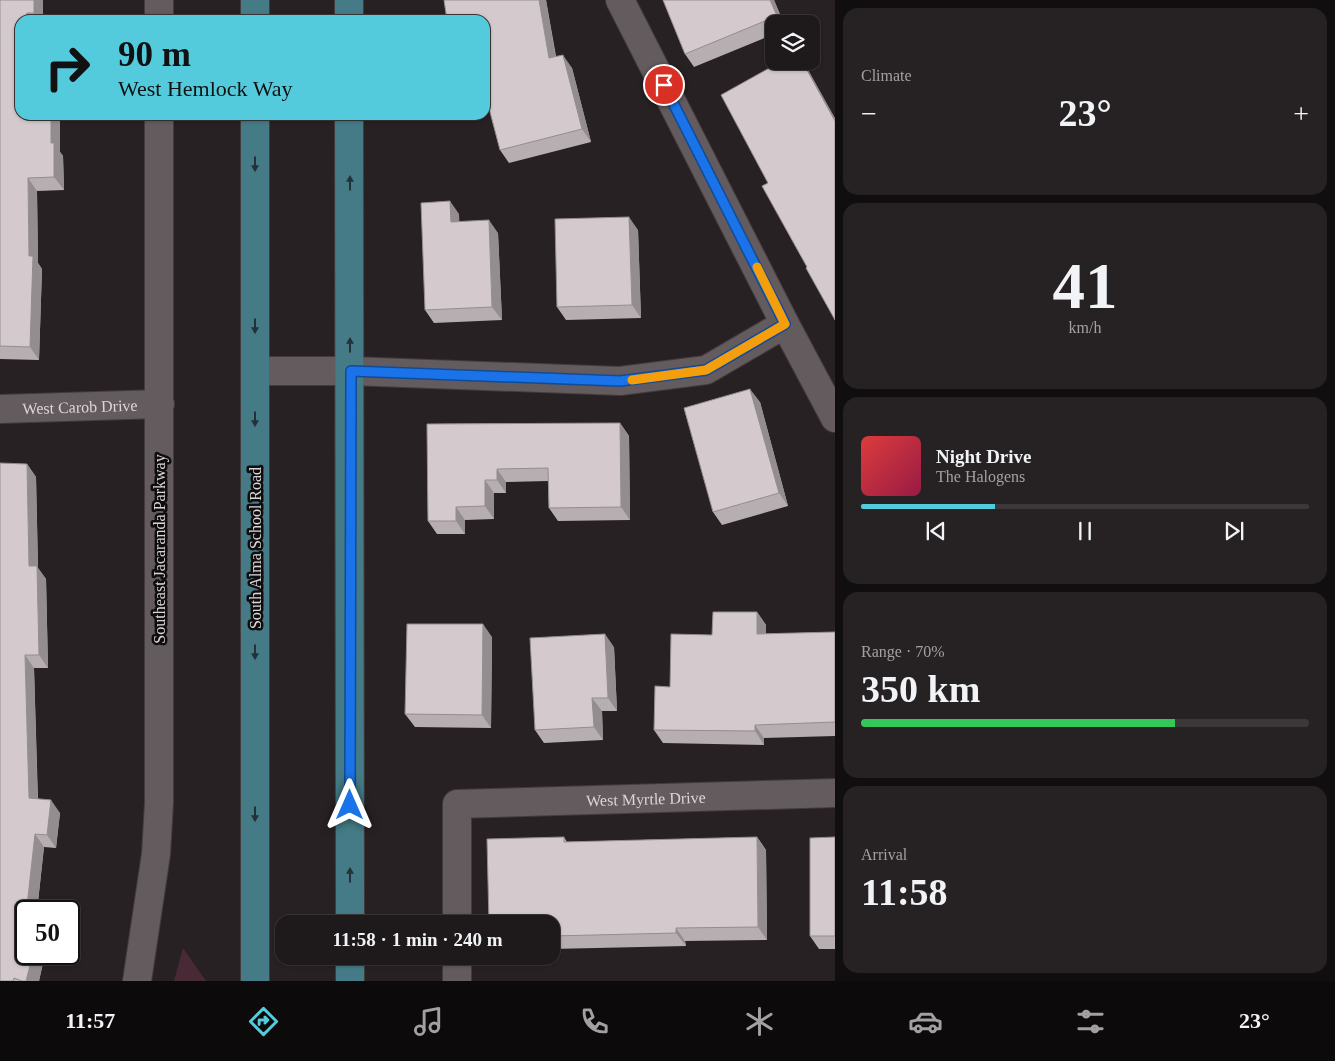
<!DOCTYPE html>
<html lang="en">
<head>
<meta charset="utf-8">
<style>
	body { margin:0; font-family:"Times New Roman",serif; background:#262224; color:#f1f3f6; height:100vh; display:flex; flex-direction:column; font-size:19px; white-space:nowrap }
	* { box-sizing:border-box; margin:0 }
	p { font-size:16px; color:#a1a0a3 }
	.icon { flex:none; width:28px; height:28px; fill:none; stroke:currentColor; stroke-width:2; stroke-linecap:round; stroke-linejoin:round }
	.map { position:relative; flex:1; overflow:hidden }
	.panel { display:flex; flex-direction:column; gap:8px; padding:8px; background:#100e0f; width:500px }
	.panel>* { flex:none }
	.banner { position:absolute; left:15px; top:15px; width:475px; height:105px; border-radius:15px; box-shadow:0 1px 4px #0004,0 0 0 1px #3c383a; background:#54cadd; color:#111; overflow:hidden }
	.tools { position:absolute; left:765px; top:15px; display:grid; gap:10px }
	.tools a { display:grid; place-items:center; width:55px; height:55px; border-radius:10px; background:#1e191b; box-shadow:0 1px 4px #0004,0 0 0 1px #3c383a; font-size:25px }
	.speed { position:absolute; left:15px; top:900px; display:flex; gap:10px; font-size:25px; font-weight:700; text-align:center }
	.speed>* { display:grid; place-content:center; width:65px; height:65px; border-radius:50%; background:#1e191b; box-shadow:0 1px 4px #0004,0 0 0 1px #3c383a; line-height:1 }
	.speed .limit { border:2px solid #111; border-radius:8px; background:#fff; color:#111 }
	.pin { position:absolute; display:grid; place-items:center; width:42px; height:42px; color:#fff; margin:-21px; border:2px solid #fff; border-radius:50%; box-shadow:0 1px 5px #0007 }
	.me { position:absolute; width:55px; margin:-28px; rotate:0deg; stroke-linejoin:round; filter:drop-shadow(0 0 4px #0008) }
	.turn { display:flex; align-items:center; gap:18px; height:105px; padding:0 20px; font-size:22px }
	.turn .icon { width:65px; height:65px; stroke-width:2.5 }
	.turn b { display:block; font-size:35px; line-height:42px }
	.big { font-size:38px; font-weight:600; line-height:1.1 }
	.panel .widget { flex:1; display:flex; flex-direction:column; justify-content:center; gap:8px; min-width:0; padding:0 18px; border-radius:15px; background:#262224 }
	.panel .dial { align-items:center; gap:0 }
	.dial b { font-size:65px; line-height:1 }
	.song { display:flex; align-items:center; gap:15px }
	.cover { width:60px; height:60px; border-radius:8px; background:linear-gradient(135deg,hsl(0 70% 55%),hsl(340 70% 35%)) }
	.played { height:5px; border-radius:2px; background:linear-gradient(90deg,#54cadd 30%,#3c383a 30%) }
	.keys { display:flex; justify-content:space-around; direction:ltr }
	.heat { display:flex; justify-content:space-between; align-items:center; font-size:28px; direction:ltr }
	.charge { height:8px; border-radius:4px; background:linear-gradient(90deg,#34c759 70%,#3c383a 0) }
	.trip { position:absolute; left:275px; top:915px; width:285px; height:50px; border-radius:15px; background:#1e191b; box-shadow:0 1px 4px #0004,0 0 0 1px #3c383a; font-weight:600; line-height:50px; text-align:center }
	.tabs { display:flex; height:80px; justify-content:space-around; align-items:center; background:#0c0a0b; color:#a1a0a3 }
	.tabs .icon { width:35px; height:35px }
	.tabs .current { color:#54cadd }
	.tabs b { font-size:22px; color:#f1f3f6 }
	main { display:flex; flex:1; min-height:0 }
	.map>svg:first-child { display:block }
	.green { fill:#4a2936 }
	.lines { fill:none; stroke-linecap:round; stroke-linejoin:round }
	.minor-casing { stroke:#413c3e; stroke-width:30 }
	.major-casing { stroke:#413c3e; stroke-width:30 }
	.minor { stroke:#635b5e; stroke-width:28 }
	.major { stroke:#447b86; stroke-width:28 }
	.wall { fill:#b6aeb0 }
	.shaded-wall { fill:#948d90 }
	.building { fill:#d4cacd; stroke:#948d90 }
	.oneway { fill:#223337 }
	.route-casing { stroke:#114b97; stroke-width:12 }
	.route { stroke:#1a73e8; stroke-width:9 }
	.slow { stroke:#f59e0b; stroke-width:9 }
	.labels { text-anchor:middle; stroke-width:5; stroke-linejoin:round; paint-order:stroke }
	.street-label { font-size:16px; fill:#dbd6d8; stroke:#0f0c0d }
</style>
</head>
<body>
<main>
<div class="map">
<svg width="835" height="981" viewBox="0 0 835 981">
	<rect width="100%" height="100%" fill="#282124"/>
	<!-- green -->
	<path class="green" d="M183,948L206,981H174Z"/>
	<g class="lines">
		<defs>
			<g id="minor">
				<path d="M159,0V20"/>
				<path d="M620,0L785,324L835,418"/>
				<path d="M255,371H351L620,381L706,370L785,324"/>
				<path id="s1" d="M0,409L160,404"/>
				<path id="s2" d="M457,924V804L835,793"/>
				<path d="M457,956V981"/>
				<path d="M137,981L156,854L159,803V115"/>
			</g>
			<path id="major" d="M349,0V20
				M255,20V0
				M349,115L350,924
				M255,981V115
				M350,981V956"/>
		</defs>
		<!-- minor casing -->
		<use href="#minor" class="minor-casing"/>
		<!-- major casing -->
		<use href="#major" class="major-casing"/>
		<!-- minor -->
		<use href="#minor" class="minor"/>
		<!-- major -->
		<use href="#major" class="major"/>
	</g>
	<!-- wall -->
	<path class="wall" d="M0,0H43V20H20V115H60V152L63,156L64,190L37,191L38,263L42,269L39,360L0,359Z
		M444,0H546L556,56L572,68L591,142L509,163L500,150L485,20Z
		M663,0H774L784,24H774V34L694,67L685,54Z
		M459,214V221L498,233L502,320L434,323L425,310Z
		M638,230L641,318L566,320L557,307Z
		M760,402L788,506L722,525L713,512Z
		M620,423L629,436L630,520L558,521L549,508L548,481L506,482V493H494V519L465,520V534H437L428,521L427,424Z
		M27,464L36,477L38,568L46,579L48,668H34L38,799L60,813L56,848L44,847L37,911H26L45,954L39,981H0Z
		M757,612L766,625V634L835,632V736L764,738V745L663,743L654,730L670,687L712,635Z
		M492,637L491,728L415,727L405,714Z
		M614,647L617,711H602L603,740L544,743L535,730Z
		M564,837L567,842L757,837L766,850L767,940L685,941L686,946L551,949V924Z
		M835,837V949H819L810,936Z"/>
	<!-- shaded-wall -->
	<path class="shaded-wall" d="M34,0H43V20H38L34,13Z
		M539,0H546L558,71L549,58Z
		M770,0H774L784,24H782L777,16Z
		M27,13L31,20H26Z
		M563,55L572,68L591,142L582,129Z
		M802,61H803L806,66L835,118V121Z
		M51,115H60V152L63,156L64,190L54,177L51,143Z
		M28,178L37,191L38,263L42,269L39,360L30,347L29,256Z
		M450,201L459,214L460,235L451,222Z
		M629,217L638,230L641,318L632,305Z
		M489,220L498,233L502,320L492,307Z
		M750,389L760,402L788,506L779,493Z
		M620,423L629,436L630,520L621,507Z
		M27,464L36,477L38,568L46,579L48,668L39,655L29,566Z
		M497,469L506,482V493L497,480Z
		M485,480L494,493V519L485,506Z
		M456,507L465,520V534L456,521Z
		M757,612L766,625V647L757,634Z
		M483,624L492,637L491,728L482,715Z
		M605,634L614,647L617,711L608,698Z
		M25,655L34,668L38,811L29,798Z
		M592,698L602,711L603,740L594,727Z
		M755,725L764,738V745L755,731Z
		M51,800L60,813L56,848L47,835Z
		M35,834L44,847L37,911H26V926L25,924Z
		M757,837L766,850L767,940L758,927Z
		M676,928L685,941L686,946L676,933Z
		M33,954H45L39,981H26Z"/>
	<!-- building -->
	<path class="building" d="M0,0H34V13H27L26,20H20V115H51V143H54V177L28,178L29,256H33L30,347L0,346Z
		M444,0H539L549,58L563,55L582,129L500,150L485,93V20H447Z
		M663,0H770L777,16L685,54Z
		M782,61H802L835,121V320L806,268L807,267L762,186L768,183L721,95Z
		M450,201L451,222L489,220L492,307L425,310L421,203Z
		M629,217L632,305L557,307L555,219Z
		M750,389L779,493L713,512L684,408Z
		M620,423L621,507L549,508L548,468L497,469V480H485V506L456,507V521H428L427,424Z
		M0,463L27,464L29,566H37L39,655H25L29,798L51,800L47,835L35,834L25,924H26V954H33L26,981H22L14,978L13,981H0Z
		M713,612H757V634L835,632V722L755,725V731L654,730L655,686L670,687L671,634L712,635Z
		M407,624H483L482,715L405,714Z
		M605,634L608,698H592L594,727L535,730L530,638Z
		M564,837V842L757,837L758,927L676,928V933L551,936V924H489L487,839Z
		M835,837V936H810V838Z"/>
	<!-- one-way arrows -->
	<defs><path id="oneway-solid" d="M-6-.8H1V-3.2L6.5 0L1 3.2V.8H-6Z" transform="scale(1.25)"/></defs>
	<g class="oneway">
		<use href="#oneway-solid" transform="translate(255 164) rotate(90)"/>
		<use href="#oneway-solid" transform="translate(350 183) rotate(-90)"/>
		<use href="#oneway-solid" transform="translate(255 326) rotate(90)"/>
		<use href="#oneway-solid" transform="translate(350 345) rotate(-90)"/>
		<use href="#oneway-solid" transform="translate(255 419) rotate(90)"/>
		<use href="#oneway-solid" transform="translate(255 652) rotate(90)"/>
		<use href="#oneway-solid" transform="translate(255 814) rotate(90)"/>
		<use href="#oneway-solid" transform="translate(350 875) rotate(-90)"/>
	</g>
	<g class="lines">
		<defs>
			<path id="route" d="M350,805L351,371L620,381L706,370L785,324L664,85"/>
		</defs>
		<!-- route casing -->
		<use href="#route" class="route-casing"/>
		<!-- route -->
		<use href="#route" class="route"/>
		<!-- slow -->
		<path class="slow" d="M632,380L706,370L785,324L757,267"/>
	</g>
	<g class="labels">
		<!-- street labels -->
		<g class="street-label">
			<text dy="6" stroke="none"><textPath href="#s1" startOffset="80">West Carob Drive</textPath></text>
			<text transform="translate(255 548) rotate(-90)" y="6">South Alma School Road</text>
			<text transform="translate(159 549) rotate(-90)" y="6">Southeast Jacaranda Parkway</text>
			<text dy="6" stroke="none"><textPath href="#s2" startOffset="309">West Myrtle Drive</textPath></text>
		</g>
	</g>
</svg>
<div class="tools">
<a><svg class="icon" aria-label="layers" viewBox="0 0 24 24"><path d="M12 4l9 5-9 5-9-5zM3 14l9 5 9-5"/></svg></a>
</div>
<div class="speed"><div class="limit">50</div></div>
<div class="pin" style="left:664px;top:85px;background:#d93025"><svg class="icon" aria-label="arrive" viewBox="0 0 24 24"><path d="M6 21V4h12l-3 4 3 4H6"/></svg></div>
<svg class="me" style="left:350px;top:805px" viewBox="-20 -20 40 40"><path d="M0-17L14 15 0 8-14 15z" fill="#1a73e8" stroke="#fff" stroke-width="4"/></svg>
<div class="trip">11:58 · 1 min · 240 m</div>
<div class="banner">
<div class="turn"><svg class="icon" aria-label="right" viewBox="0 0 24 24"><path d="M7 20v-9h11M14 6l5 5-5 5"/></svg><div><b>90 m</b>West Hemlock Way</div></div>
</div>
</div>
<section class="panel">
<div class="widget"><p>Climate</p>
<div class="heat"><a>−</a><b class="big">23°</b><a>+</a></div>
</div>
<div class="widget dial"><b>41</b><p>km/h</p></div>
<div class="widget">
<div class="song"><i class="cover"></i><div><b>Night Drive</b><p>The Halogens</p></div></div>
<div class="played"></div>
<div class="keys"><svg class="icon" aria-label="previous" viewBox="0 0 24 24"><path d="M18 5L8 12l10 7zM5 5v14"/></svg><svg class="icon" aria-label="pause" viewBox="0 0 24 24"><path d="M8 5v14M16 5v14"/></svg><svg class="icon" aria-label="next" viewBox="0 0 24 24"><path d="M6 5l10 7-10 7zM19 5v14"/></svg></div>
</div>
<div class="widget"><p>Range · 70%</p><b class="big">350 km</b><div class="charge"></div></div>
<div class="widget"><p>Arrival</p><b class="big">11:58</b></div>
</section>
</main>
<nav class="tabs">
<b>11:57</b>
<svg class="icon current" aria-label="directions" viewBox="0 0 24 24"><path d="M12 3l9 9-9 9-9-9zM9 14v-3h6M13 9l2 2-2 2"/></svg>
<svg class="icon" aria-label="music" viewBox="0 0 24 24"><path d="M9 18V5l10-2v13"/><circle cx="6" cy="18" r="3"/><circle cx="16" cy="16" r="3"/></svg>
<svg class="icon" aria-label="phone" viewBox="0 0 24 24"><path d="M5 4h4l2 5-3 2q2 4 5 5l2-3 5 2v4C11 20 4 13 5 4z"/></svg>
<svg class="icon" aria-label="climate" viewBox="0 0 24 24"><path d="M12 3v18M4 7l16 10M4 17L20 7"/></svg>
<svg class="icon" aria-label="car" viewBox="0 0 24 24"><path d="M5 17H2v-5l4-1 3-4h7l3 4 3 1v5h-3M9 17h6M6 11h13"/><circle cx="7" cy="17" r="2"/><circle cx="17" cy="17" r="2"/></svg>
<svg class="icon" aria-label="filters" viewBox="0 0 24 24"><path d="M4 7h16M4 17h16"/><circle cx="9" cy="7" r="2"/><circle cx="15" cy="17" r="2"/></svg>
<b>23°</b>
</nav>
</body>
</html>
